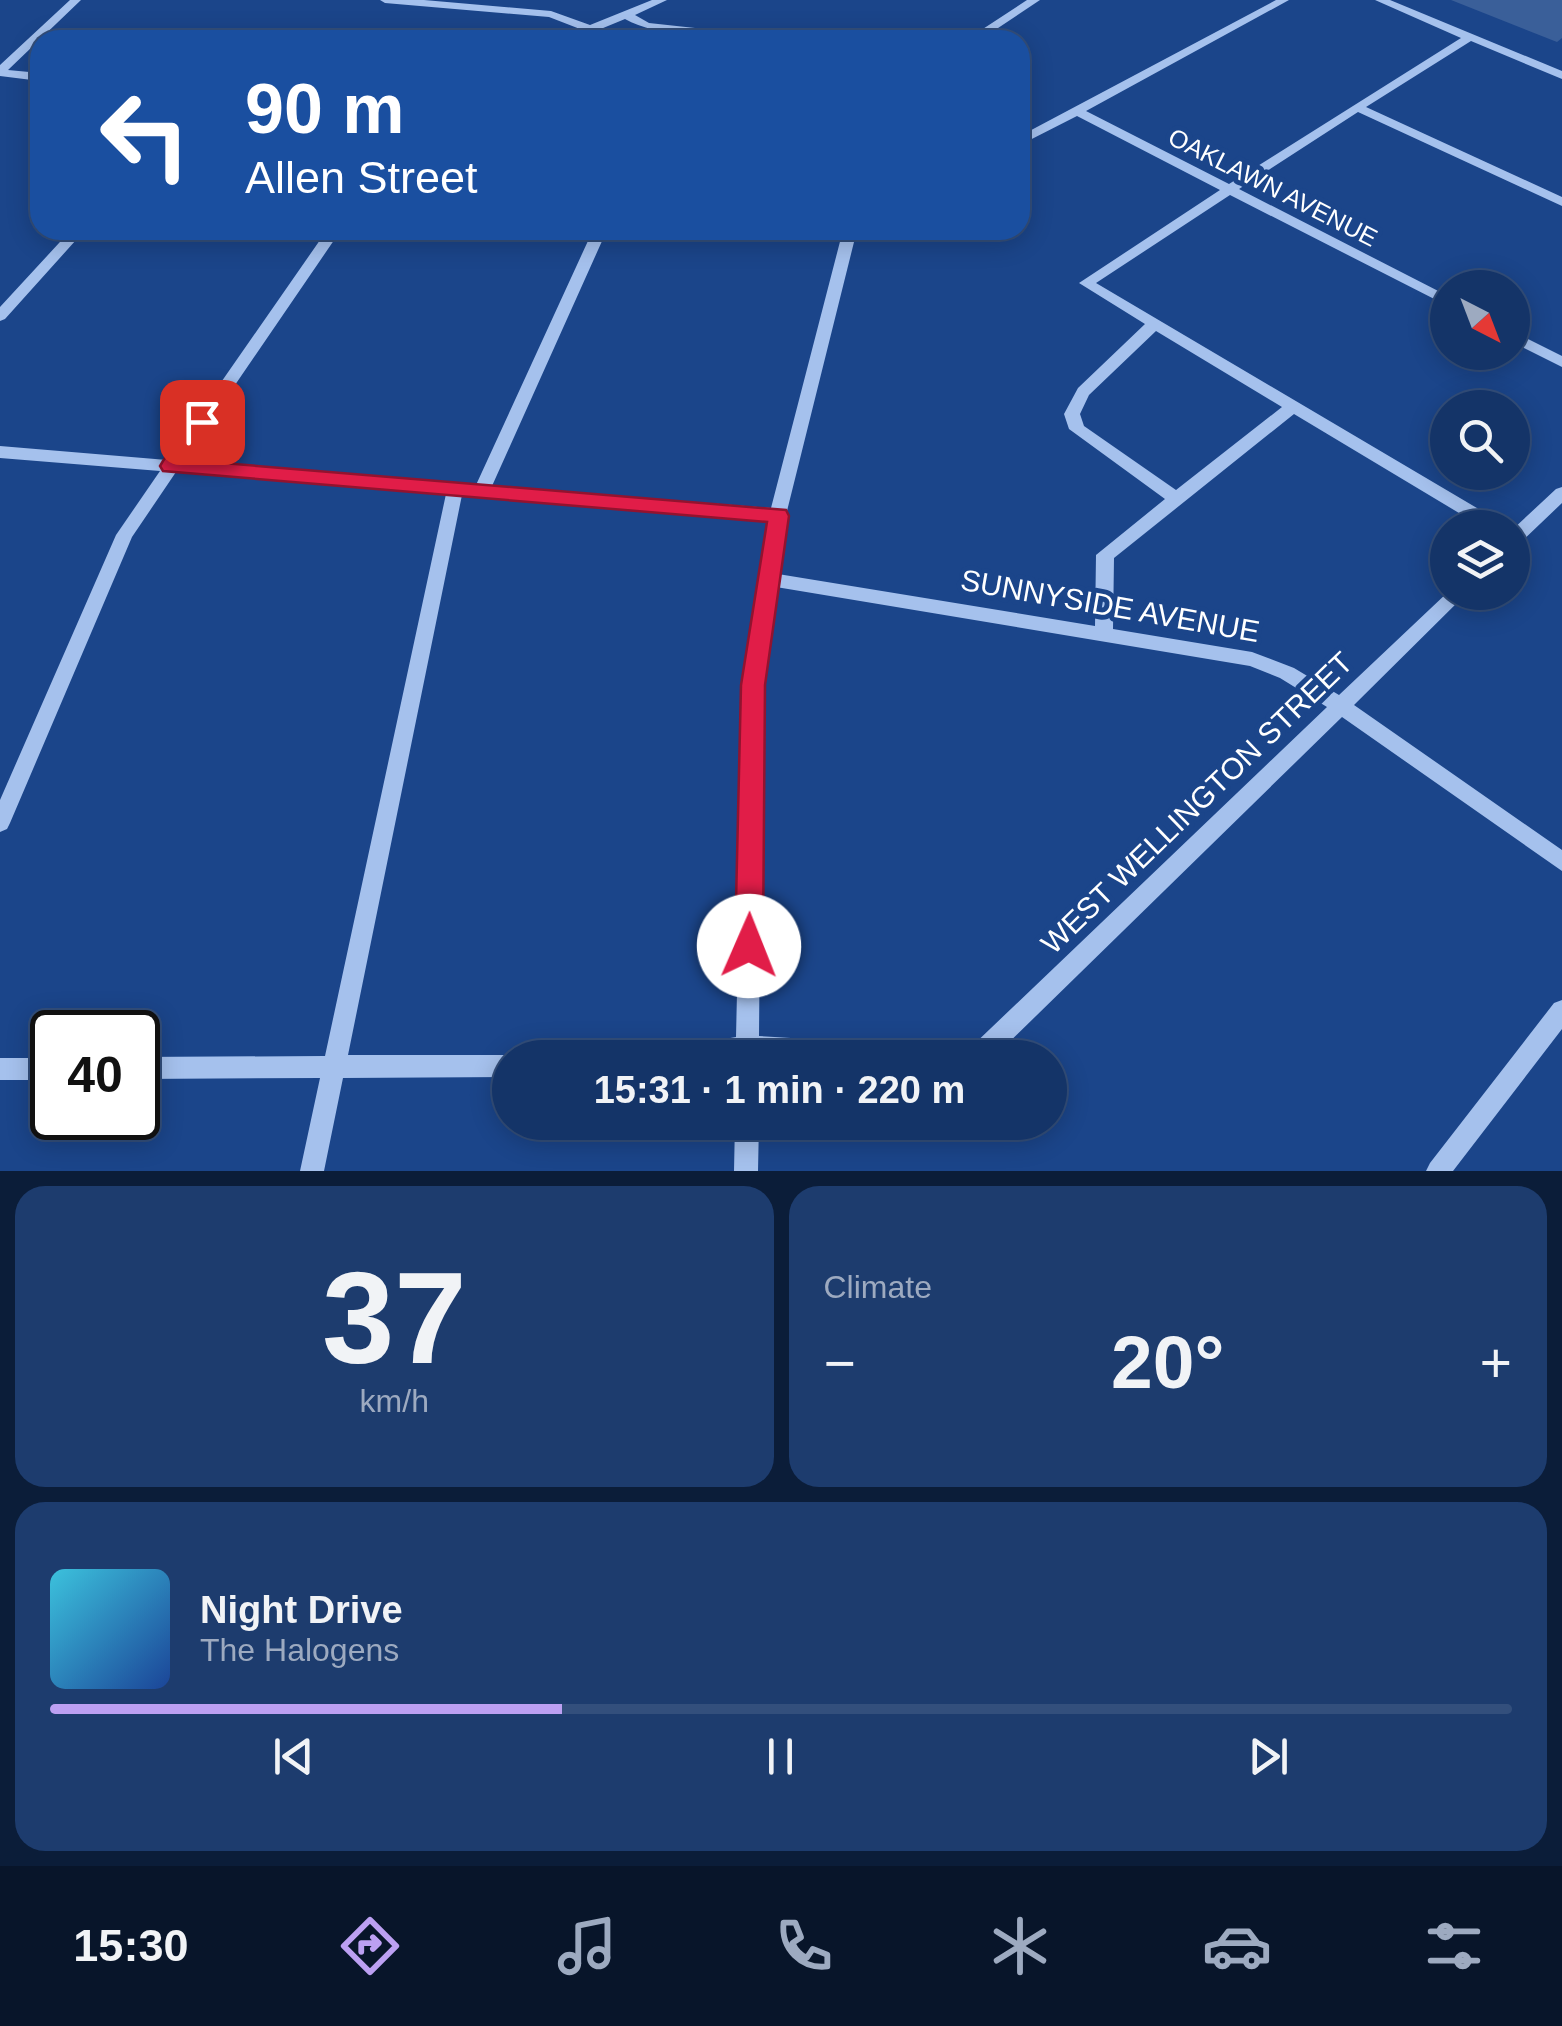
<!DOCTYPE html>
<html lang="en">
<head>
<meta charset="utf-8">
<style>
	body { margin:0; font-family:Arial,sans-serif; background:#1d3c6e; color:#f1f3f6; height:100vh; display:flex; flex-direction:column; font-size:38px; white-space:nowrap }
	* { box-sizing:border-box; margin:0 }
	p { font-size:32px; color:#9daac0 }
	.icon { flex:none; width:55px; height:55px; fill:none; stroke:currentColor; stroke-width:2; stroke-linecap:round; stroke-linejoin:round }
	.map { position:relative; height:1171px; overflow:hidden }
	.sheet { display:flex; flex-direction:column; gap:15px; padding:15px; background:#0b1d39; flex:1 }
	.sheet>* { flex:none }
	.banner { position:absolute; left:30px; top:30px; width:1000px; height:210px; border-radius:30px; box-shadow:0 5px 25px #0003,0 0 0 2px #334f7c; background:#1a4fa0; color:#fff; overflow:hidden }
	.needle { width:65px; rotate:138deg }
	.controls { position:absolute; left:1430px; top:270px; display:grid; gap:20px }
	.controls a { display:grid; place-items:center; width:100px; height:100px; border-radius:50%; background:#143468; box-shadow:0 5px 25px #0003,0 0 0 2px #334f7c; font-size:50px }
	.speed { position:absolute; left:30px; top:1010px; display:flex; gap:20px; font-size:50px; font-weight:700; text-align:center }
	.speed>* { display:grid; place-content:center; width:130px; height:130px; border-radius:50%; background:#143468; box-shadow:0 5px 25px #0003,0 0 0 2px #334f7c; line-height:1 }
	.speed .limit { border:5px solid #111; border-radius:15px; background:#fff; color:#111 }
	.pin { position:absolute; display:grid; place-items:center; width:85px; height:85px; color:#fff; margin:-42px; border-radius:20px; box-shadow:0 5px 15px #0006 }
	.me { position:absolute; width:110px; margin:-55px; rotate:1deg; stroke-linejoin:round; filter:drop-shadow(0 0 8px #0008) }
	.turn { display:flex; align-items:center; gap:35px; height:210px; padding:0 50px; font-size:45px }
	.turn .icon { width:130px; height:130px; stroke-width:2.5 }
	.turn b { display:block; font-size:70px; line-height:85px }
	.big { font-size:75px; font-weight:700; line-height:1.1 }
	.sheet .card { flex:1; display:flex; flex-direction:column; justify-content:center; gap:15px; min-width:0; padding:0 35px; border-radius:30px; background:#1d3c6e }
	.sheet .dial { align-items:center; gap:0 }
	.dial b { font-size:130px; line-height:1 }
	.song { display:flex; align-items:center; gap:30px }
	.cover { width:120px; height:120px; border-radius:15px; background:linear-gradient(135deg,hsl(190 70% 55%),hsl(220 70% 35%)) }
	.played { height:10px; border-radius:5px; background:linear-gradient(90deg,#bca0f2 35%,#334f7c 35%) }
	.keys { display:flex; justify-content:space-around; direction:ltr }
	.heat { display:flex; justify-content:space-between; align-items:center; font-size:55px; direction:ltr }
	.sheet .tiles { flex:1; display:grid; gap:15px; grid-template-columns:1fr 1fr }
	.card:last-child { grid-column:span 2 }
	.trip { position:absolute; left:492px; top:1040px; width:575px; height:100px; border-radius:50px; background:#143468; box-shadow:0 5px 25px #0003,0 0 0 2px #334f7c; font-weight:700; line-height:100px; text-align:center }
	.menu { display:flex; height:160px; justify-content:space-around; align-items:center; background:#08152a; color:#9daac0 }
	.menu .icon { width:70px; height:70px }
	.menu .on { color:#bca0f2 }
	.menu b { font-size:45px; color:#f1f3f6 }
	.map>svg:first-child { display:block }
	.lines { fill:none; stroke-linecap:round; stroke-linejoin:round }
	.minor { fill:#a5c1ed; fill-rule:evenodd }
	.wall { fill:#3a5f99 }
	.route { fill:#e11d48; stroke:#92132f; stroke-width:2.5 }
	.labels { text-anchor:middle; stroke-width:10; stroke-linejoin:round; paint-order:stroke }
	.far-street-label { font-size:25px; fill:#fff; stroke:#1b458a }
	.street-label { font-size:30px; fill:#fff; stroke:#1b458a }
</style>
</head>
<body>
<div class="map">
<svg width="1562" height="1171" viewBox="0 0 1562 1171">
	<rect width="100%" height="100%" fill="#1b458a"/>
	<g class="lines">
		<!-- minor -->
		<path class="minor" d="M70,0H81L8,70L40,73V81L0,76V65Z
			M380,0H424L551,11L590,25L652,0H667L635,15L649,23L779,37L785,40C741,40 662,40 625,19L574,40H558L580,29L549,17L385,3Z
			M1027,0H1040L980,40H966Z
			M1276,0H1289L1086,111L1229,184L1461,38L1375,0H1390L1562,71V79L1471,41L1366,107L1562,197V206L1358,112L1239,189L1448,296V306L1230,195L1096,283L1504,524L1506,528H1484L1294,414L1114,558L1113,629L1252,652L1294,668L1339,695L1448,592H1468L1354,705L1562,850V871L1342,717L993,1058H965L968,1050L1327,707L1280,678L1250,666L776,587L762,685L759,1036L938,1047L946,1050L949,1058H668L671,1050L679,1047L736,1037L744,685L769,520L462,495L348,1055H510L517,1058H510V1077L343,1078L324,1171H300L320,1078L138,1079V1057L325,1056L446,494L176,472L132,537L10,823L7,829L0,832V800L116,535L160,471L0,458V446L167,460L327,230H341L183,461L476,485L593,230H607L492,486L771,508L843,230H857L786,515L778,574L1095,626L1096,555L1165,499L1069,429L1064,414L1078,388L1145,324L1079,283L1220,190L1077,116L1020,145V136ZM1156,331L1282,407L1176,490L1084,426L1080,414L1089,395Z
			M71,230H85L5,319L0,321V307Z
			M1512,331L1562,356V367L1512,342Z
			M1562,487V503L1518,545L1512,547V530L1556,489Z
			M1562,1000V1029L1453,1171H1426L1430,1163L1554,1003Z
			M0,1058H52V1080H0Z
			M735,1122H759L758,1171H734Z"/>
	</g>
	<!-- wall -->
	<path class="wall" d="M1451,0H1562V38L1557,42Z"/>
	<!-- route -->
	<path class="route" d="M202,415L212,422L186,460L786,510L789,516L765,685L763,946L759,955L749,959L739,955L735,946L741,685L767,522L163,471L160,466L163,461L194,417Z"/>
	<g class="labels">
		<!-- far-street labels -->
		<g class="far-street-label">
			<text transform="translate(1273 187) rotate(27)" y="9">OAKLAWN AVENUE</text>
		</g>
		<!-- street labels -->
		<g class="street-label">
			<text transform="translate(1110 606) rotate(10)" y="10">SUNNYSIDE AVENUE</text>
			<text transform="translate(1197 803) rotate(-44)" y="10">WEST WELLINGTON STREET</text>
		</g>
	</g>
</svg>
<div class="controls">
<a><svg class="needle" viewBox="-14 -14 28 28"><path d="M0-13l5 13h-10z" fill="#e53935"/><path d="M0 13l5-13h-10z" fill="#9daac0"/></svg></a>
<a><svg class="icon" aria-label="search" viewBox="0 0 24 24"><circle cx="10" cy="10" r="6"/><path d="M15 15l6 6"/></svg></a>
<a><svg class="icon" aria-label="layers" viewBox="0 0 24 24"><path d="M12 4l9 5-9 5-9-5zM3 14l9 5 9-5"/></svg></a>
</div>
<div class="speed"><div class="limit">40</div></div>
<div class="pin" style="left:202px;top:422px;background:#d93025"><svg class="icon" aria-label="arrive" viewBox="0 0 24 24"><path d="M6 21V4h12l-3 4 3 4H6"/></svg></div>
<svg class="me" style="left:749px;top:946px" viewBox="-20 -20 40 40"><circle r="19" fill="#fff"/><path d="M0-13L10 11 0 6-10 11z" fill="#e11d48"/></svg>
<div class="trip">15:31 · 1 min · 220 m</div>
<div class="banner">
<div class="turn"><svg class="icon" aria-label="left" viewBox="0 0 24 24"><path d="M17 20v-9H6M10 6l-5 5 5 5"/></svg><div><b>90 m</b>Allen Street</div></div>
</div>
</div>
<section class="sheet">
<div class="tiles">
<div class="card dial"><b>37</b><p>km/h</p></div>
<div class="card"><p>Climate</p>
<div class="heat"><a>−</a><b class="big">20°</b><a>+</a></div>
</div>
<div class="card">
<div class="song"><i class="cover"></i><div><b>Night Drive</b><p>The Halogens</p></div></div>
<div class="played"></div>
<div class="keys"><svg class="icon" aria-label="previous" viewBox="0 0 24 24"><path d="M18 5L8 12l10 7zM5 5v14"/></svg><svg class="icon" aria-label="pause" viewBox="0 0 24 24"><path d="M8 5v14M16 5v14"/></svg><svg class="icon" aria-label="next" viewBox="0 0 24 24"><path d="M6 5l10 7-10 7zM19 5v14"/></svg></div>
</div>
</div>
</section>
<nav class="menu">
<b>15:30</b>
<svg class="icon on" aria-label="directions" viewBox="0 0 24 24"><path d="M12 3l9 9-9 9-9-9zM9 14v-3h6M13 9l2 2-2 2"/></svg>
<svg class="icon" aria-label="music" viewBox="0 0 24 24"><path d="M9 18V5l10-2v13"/><circle cx="6" cy="18" r="3"/><circle cx="16" cy="16" r="3"/></svg>
<svg class="icon" aria-label="phone" viewBox="0 0 24 24"><path d="M5 4h4l2 5-3 2q2 4 5 5l2-3 5 2v4C11 20 4 13 5 4z"/></svg>
<svg class="icon" aria-label="climate" viewBox="0 0 24 24"><path d="M12 3v18M4 7l16 10M4 17L20 7"/></svg>
<svg class="icon" aria-label="car" viewBox="0 0 24 24"><path d="M5 17H2v-5l4-1 3-4h7l3 4 3 1v5h-3M9 17h6M6 11h13"/><circle cx="7" cy="17" r="2"/><circle cx="17" cy="17" r="2"/></svg>
<svg class="icon" aria-label="filters" viewBox="0 0 24 24"><path d="M4 7h16M4 17h16"/><circle cx="9" cy="7" r="2"/><circle cx="15" cy="17" r="2"/></svg>
</nav>
</body>
</html>
